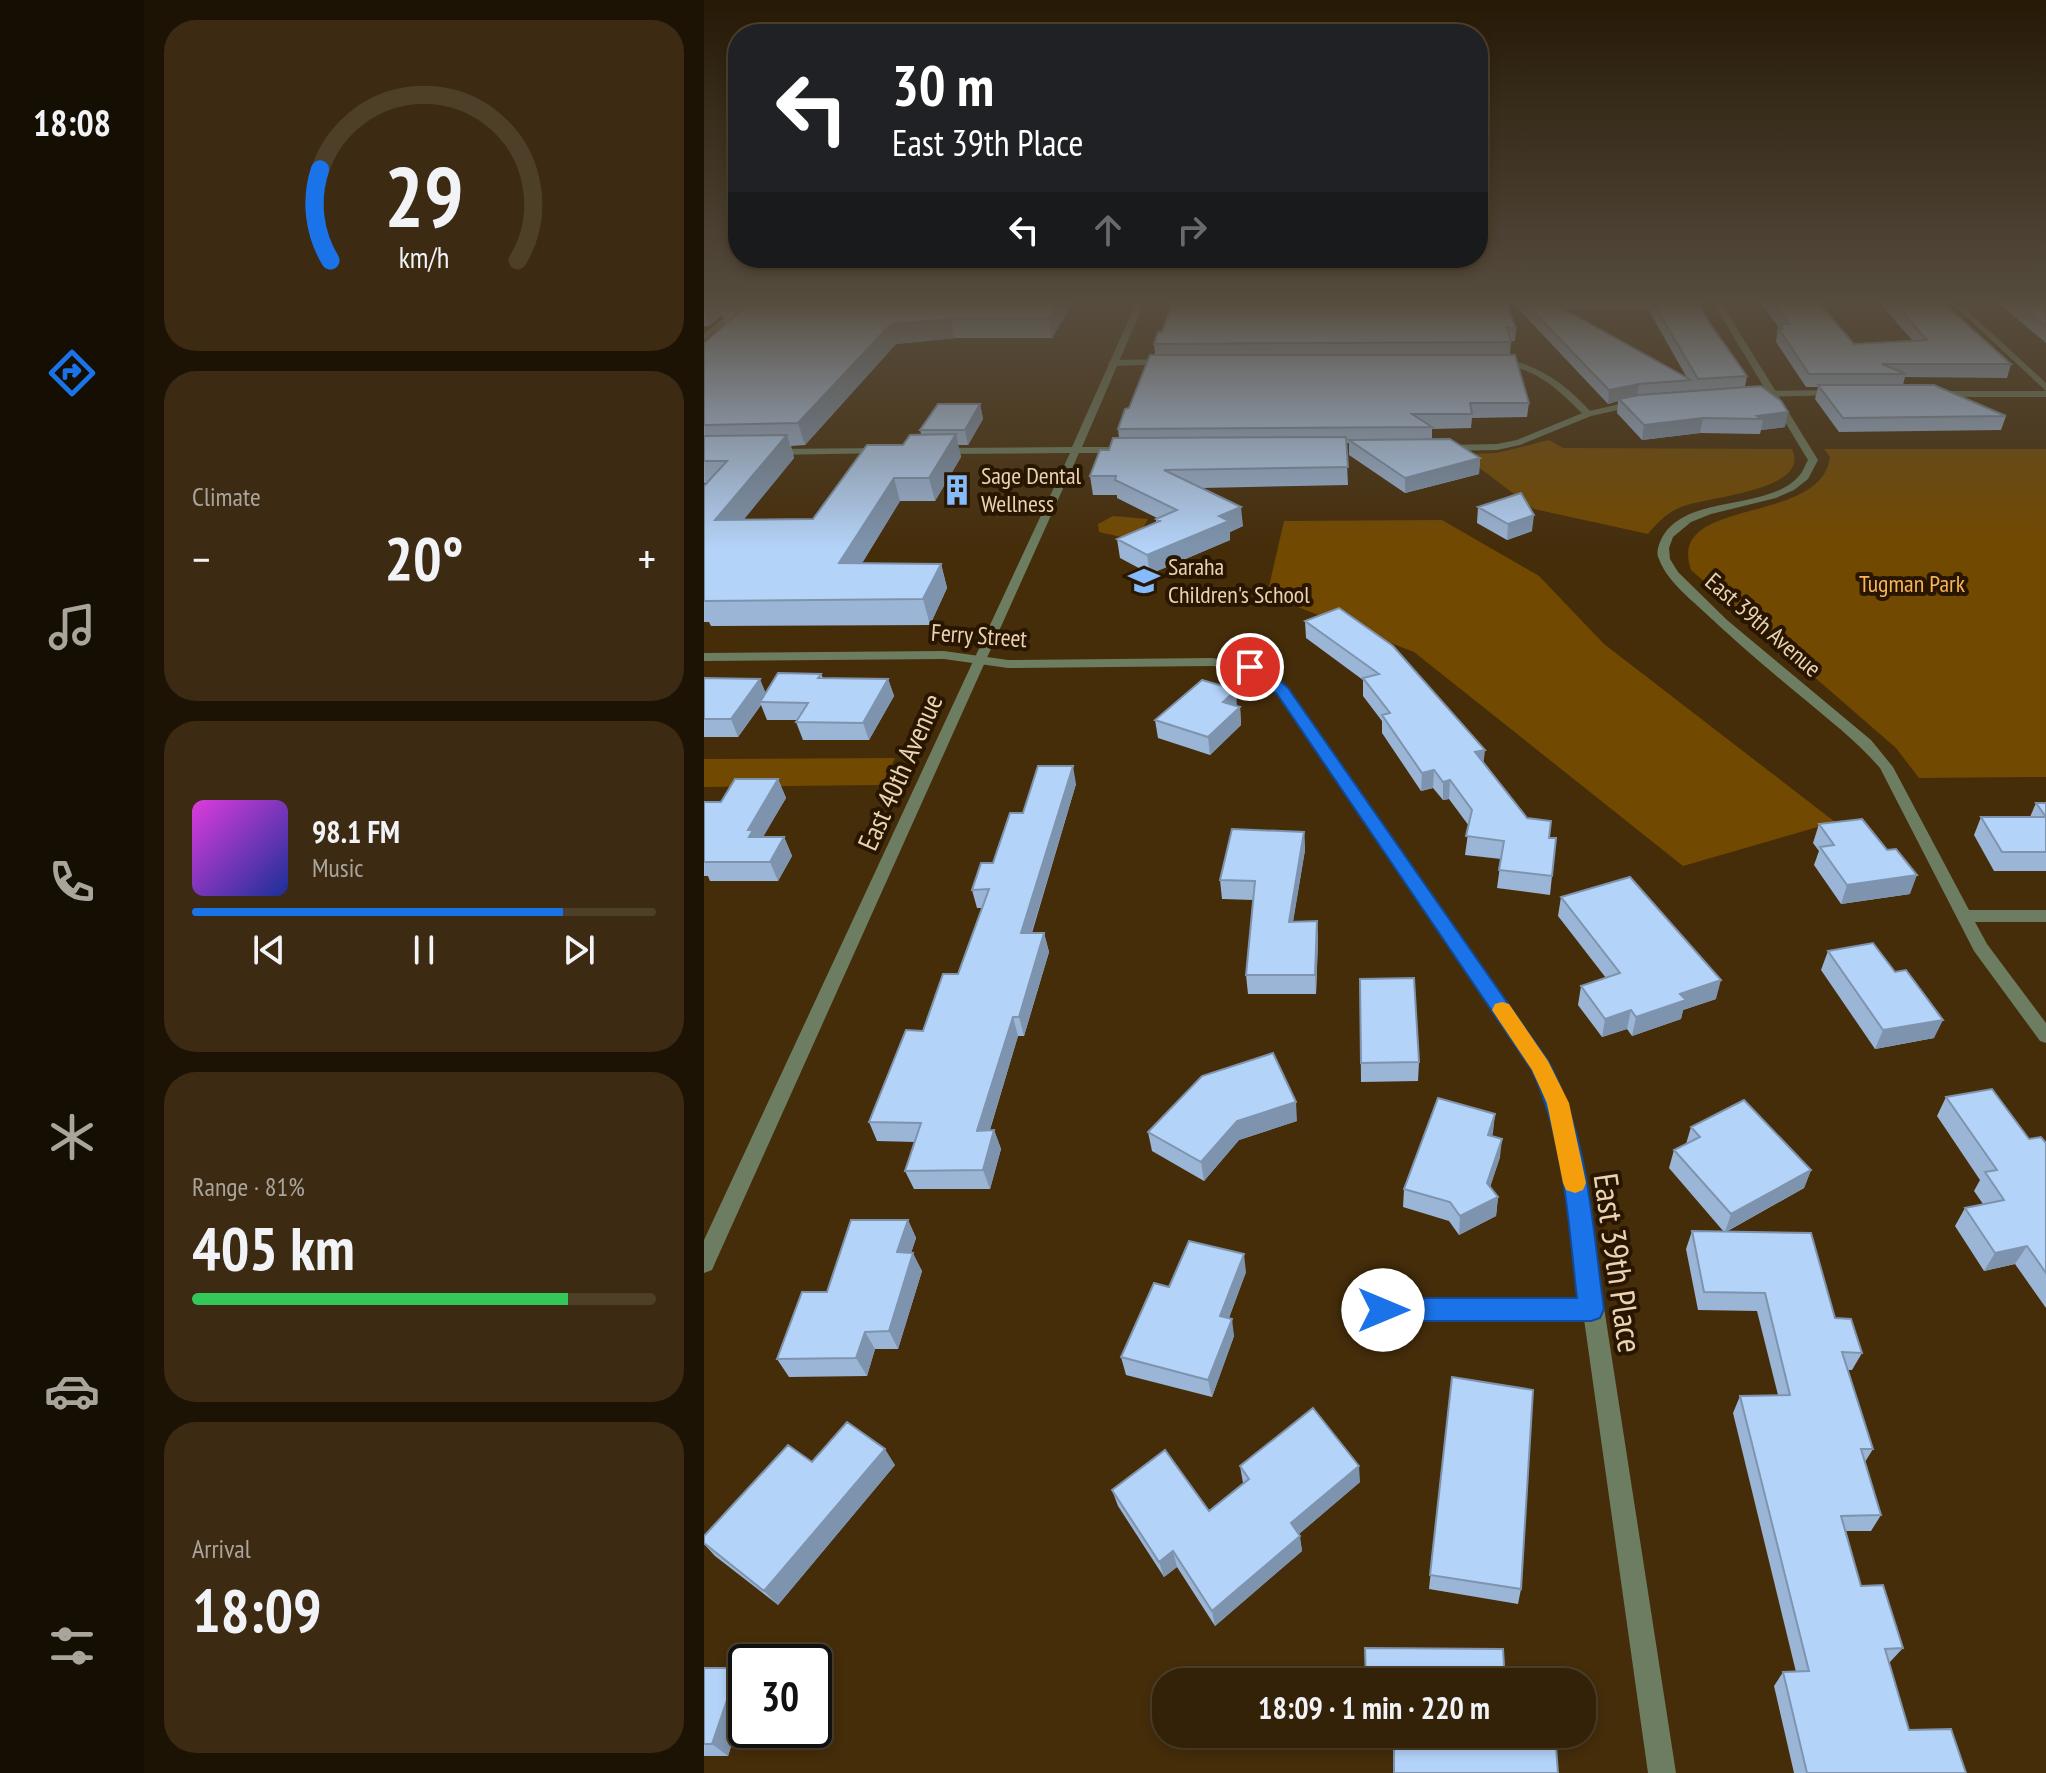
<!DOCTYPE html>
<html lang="en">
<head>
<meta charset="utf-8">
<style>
	body { margin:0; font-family:"PT Sans Narrow",sans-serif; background:#3c2a12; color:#f1f3f6; height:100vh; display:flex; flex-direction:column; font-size:30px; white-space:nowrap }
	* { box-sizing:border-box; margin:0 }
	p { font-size:26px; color:#a9a49c }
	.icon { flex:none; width:44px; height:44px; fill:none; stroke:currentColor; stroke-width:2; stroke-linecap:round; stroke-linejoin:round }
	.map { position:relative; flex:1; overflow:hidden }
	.drawer { display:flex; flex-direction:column; gap:20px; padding:20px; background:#1d1304; width:560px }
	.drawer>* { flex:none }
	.banner { position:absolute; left:24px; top:24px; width:760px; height:244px; border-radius:32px; box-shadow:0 4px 12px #0003,0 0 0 2px #4e3f29; background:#202124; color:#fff; overflow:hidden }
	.speed { position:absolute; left:24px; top:1644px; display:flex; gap:16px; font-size:40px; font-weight:700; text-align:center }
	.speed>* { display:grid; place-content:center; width:104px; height:104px; border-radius:50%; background:#342208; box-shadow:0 4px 12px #0003,0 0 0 2px #4e3f29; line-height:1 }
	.speed .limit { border:4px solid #111; border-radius:12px; background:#fff; color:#111 }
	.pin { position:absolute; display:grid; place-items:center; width:68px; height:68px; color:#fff; margin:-34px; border:4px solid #fff; border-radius:50%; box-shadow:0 2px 8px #0007 }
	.me { position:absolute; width:88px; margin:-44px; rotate:90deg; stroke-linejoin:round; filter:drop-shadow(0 0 6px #0008) }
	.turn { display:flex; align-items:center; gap:28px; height:168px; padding:0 32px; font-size:36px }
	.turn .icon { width:104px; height:104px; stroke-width:2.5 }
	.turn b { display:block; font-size:56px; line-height:68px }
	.lanes { display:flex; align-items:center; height:76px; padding:0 32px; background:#0003; justify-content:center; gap:40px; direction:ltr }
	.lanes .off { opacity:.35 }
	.big { font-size:60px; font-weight:700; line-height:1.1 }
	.drawer .card { flex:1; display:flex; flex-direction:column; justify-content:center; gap:12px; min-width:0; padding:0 28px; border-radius:32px; background:#3c2a12 }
	.drawer .dial { align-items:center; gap:0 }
	.dial svg { height:208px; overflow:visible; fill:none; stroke:#4e3f29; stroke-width:7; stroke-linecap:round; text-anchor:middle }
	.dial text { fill:#f1f3f6; stroke:none }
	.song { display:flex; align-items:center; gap:24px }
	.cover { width:96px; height:96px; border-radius:12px; background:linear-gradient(135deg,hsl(300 70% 55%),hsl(230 70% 35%)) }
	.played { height:8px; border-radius:4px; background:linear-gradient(90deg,#1a73e8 80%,#4e3f29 80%) }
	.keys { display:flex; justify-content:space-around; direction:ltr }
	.heat { display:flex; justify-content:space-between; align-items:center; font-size:44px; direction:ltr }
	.charge { height:12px; border-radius:6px; background:linear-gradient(90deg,#34c759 81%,#4e3f29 0) }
	.trip { position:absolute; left:448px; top:1668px; width:444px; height:80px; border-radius:32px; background:#342208; box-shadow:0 4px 12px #0003,0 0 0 2px #4e3f29; font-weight:700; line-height:80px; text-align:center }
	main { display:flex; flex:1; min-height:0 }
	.tab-bar { display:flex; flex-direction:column; width:144px; justify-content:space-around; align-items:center; background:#150e03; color:#a9a49c }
	.tab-bar .icon { width:56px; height:56px }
	.tab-bar .on { color:#1a73e8 }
	.tab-bar b { font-size:36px; color:#f1f3f6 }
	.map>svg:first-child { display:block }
	.green { fill:#724900 }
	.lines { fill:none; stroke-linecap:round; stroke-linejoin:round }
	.minor { fill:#6c7d61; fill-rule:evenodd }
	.tertiary { fill:#6c7d61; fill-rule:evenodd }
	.wall { fill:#9bb5d6; fill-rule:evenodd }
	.shaded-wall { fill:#7e94ae }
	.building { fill:#b4d3f9; stroke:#7e94ae; stroke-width:2 }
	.route { fill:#1a73e8; stroke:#114b97; stroke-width:2 }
	.slow { fill:#f59e0b }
	.labels { text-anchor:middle; stroke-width:8; stroke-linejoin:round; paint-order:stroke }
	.far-poi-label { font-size:24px; fill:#ead2b3; stroke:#281600; text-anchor:start }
	.far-park-label { font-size:24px; fill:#f7b557; stroke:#281600 }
	.far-street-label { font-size:24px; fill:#ead2b3; stroke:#281600 }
	.street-label { font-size:28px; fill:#ead2b3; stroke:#281600 }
	.near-street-label { font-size:34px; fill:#ead2b3; stroke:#281600 }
</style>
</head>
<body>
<main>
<nav class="tab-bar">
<b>18:08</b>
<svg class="icon on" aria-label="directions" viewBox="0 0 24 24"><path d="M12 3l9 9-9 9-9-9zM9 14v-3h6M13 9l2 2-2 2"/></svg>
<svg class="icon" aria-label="music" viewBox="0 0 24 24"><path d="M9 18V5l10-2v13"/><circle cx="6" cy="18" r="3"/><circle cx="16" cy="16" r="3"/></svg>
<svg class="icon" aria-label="phone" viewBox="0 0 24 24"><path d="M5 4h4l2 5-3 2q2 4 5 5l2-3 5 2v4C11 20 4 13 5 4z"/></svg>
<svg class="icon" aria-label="climate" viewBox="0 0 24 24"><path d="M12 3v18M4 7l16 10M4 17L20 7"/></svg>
<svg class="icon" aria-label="car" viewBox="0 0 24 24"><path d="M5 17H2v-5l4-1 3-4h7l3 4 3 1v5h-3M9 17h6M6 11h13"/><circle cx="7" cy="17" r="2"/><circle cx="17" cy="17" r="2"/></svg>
<svg class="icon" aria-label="filters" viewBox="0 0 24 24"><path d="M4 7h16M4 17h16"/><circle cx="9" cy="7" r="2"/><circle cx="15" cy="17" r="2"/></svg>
</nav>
<section class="drawer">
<div class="card dial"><svg viewBox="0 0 100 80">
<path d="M14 69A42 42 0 1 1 86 69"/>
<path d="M14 69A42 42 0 0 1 10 34" stroke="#1a73e8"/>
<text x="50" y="56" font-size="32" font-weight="700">29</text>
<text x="50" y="72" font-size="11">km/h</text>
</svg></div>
<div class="card"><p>Climate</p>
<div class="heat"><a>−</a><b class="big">20°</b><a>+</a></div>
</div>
<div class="card">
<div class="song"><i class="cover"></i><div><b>98.1 FM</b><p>Music</p></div></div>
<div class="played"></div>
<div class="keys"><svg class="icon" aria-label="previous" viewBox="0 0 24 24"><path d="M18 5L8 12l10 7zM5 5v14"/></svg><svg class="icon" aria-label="pause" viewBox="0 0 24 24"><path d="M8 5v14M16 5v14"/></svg><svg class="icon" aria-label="next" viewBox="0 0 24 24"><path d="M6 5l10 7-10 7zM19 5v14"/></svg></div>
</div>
<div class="card"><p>Range · 81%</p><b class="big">405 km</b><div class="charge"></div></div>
<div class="card"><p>Arrival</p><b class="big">18:09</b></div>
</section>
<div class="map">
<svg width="1342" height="1773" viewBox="0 0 1342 1773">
	<rect width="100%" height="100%" fill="#452d0a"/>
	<!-- green -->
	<path class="green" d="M845,440L859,448L1088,449C1108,491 1004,496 977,507C963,513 954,522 944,534L830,509L757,454L793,453Z
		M1120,449H1342V777L1215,778L1192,748L987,570C961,495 1117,527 1126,457Z
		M409,516L444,519L436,533L422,538L395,532L394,524Z
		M738,520L835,576L900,644L1131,822L979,866L710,652L563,595L580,521Z
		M191,758L178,785L0,787V759Z"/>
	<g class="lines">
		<!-- minor -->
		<path class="minor" d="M40,301H48L0,340V334Z
			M1008,301H1016L1114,460L1104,479L1090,490L1072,498L1007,514L987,522L969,537L965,548L966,559L974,572L1023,620L1167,740L1189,767L1265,910H1342V922H1271L1283,944L1342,1023V1043L1336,1041L1270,951L1176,768C1153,741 1126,721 1099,698C1065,670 1031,641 998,610C983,596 962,579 955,559C952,554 954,547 956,542C977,492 1063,513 1095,476C1099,472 1101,465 1104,460Z
			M1245,301H1253L1342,383V391Z
			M792,357C833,363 861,383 889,414L881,416C848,384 835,370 789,362L788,360Z
			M465,359L469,362L468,364L408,366L404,363L408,360Z
			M240,651L304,660L508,658L551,664L570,675L584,688L844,1061L864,1103L876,1152L972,1773H944L880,1319L650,1320L642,1317L639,1310L642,1303L650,1300L877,1299L856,1152L844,1103L829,1069L574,694L560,681L543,670L508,666L304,668L240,659L0,661V653Z"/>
		<!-- tertiary -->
		<path class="tertiary" d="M433,301H441L378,447H416L421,450L416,453H375L11,1263L8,1270L0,1273V1240L366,453L236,454L231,451L236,448L368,447Z
			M1132,390L1136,393L1135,395L1048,397L1044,394L1048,391Z
			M1342,391V397H1228L1224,394L1228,391Z
			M933,400L936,401V405L887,416L816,445L793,450L740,451L735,448L740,445L793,444L813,440L881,412Z
			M180,448L185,451L183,453L68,455L63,452L68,449Z"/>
	</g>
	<!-- wall -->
	<path class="wall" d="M0,301H370L348,338H251L192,344L101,445L87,446L90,458L39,520L109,519L199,445L217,434L216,430L276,404L279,419L264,445H254L257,457L231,501H196L158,563L237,564L243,588L226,625L7,626L5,622H0V486L2,483H0V343L22,324L18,315L5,326H0Z
		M802,301L812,329L811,341H807L806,355L825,403L823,417L768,418L767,428L728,429V439L776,458L775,474L701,493L645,455V443H642L644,485L497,488L539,526L526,532V540L446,574L416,558L413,539L452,523V519L453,518L413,498V495H389L386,476L415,438L414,429L425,408L451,355L450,344Z
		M807,301H993L1007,325L1043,376L1041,387L1081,427L1057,430L1056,434L996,433L938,440L913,413L914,401L904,404ZM859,309H944L983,378Z
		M1055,301H1113L1150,344L1208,340L1179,307V304L1176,301H1237L1307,364L1303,378L1201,377L1199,385L1302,416L1297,430L1135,432L1111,399L1114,387H1102L1072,342L1074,326Z
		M1292,301H1342V343Z
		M774,507L828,531L803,540L773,523Z
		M635,608L780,764L823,818L845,838H852L846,895L793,888L797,859L761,855L765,826L745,799L739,800L729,788L717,791L678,733V721L659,696V680L602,638L601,621Z
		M117,674L119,678L184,679L190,696L165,740H99L92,722L93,720H63L57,705L34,737H0V678L61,693Z
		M536,707L537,725L506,755L454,738L451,720Z
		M74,779L82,798L58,837H80L88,856L74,881H6L4,876H0V802H17Z
		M372,784L328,933H340L345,952L320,1036H314L286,1130H290L297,1149L286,1189H210L201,1171L211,1142L173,1141L165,1122L254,974L278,908H273L268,890L289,863L319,813Z
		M1332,803H1342V871H1290L1270,835L1277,817H1326Z
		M1115,824L1206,894L1137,904L1110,865L1115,851L1109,843Z
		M600,832L601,850L589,921H613L614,940L612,994H544L542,975L549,900L518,899L516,880Z
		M857,897L1012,999L979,1010L977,1019L928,1036L923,1029L898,1037L874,1005L877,986L902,978L854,916Z
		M1124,951L1230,1038L1171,1049L1117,970Z
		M656,979L715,1062L714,1081L657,1082Z
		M1242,1097L1325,1139L1342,1143V1308L1311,1264L1280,1271L1251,1226L1261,1208L1279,1204L1270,1191L1276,1180L1233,1116Z
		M791,1114L788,1136L796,1157L786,1187L794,1197L792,1216L755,1235L745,1221L699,1207L700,1189Z
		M593,1121L535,1140L500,1181L448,1151L444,1132Z
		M987,1127L1107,1170L1100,1188L1022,1232L1131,1318L1158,1353L1148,1370H1144L1169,1449L1161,1462L1177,1515L1167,1531H1142L1157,1586L1199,1648L1186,1662H1185L1205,1730L1262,1773H1090L1070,1686L1079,1672H1092L1029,1413L1036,1396L1074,1395L1053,1311L994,1310L982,1249L988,1231L1020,1232L965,1168L970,1150L982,1144Z
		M204,1220L212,1238L207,1253L218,1271L194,1349H171L163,1376L85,1377L73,1359L123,1292Z
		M542,1272L525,1318L530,1336L508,1397L422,1375L417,1357L465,1287Z
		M748,1377L817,1589L814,1604L725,1589Z
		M108,1462L191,1465L74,1605L11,1556L0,1544V1536Z
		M536,1466L656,1482L595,1534L598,1551L511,1626L473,1567L460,1577L414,1506L408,1490L505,1511L539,1483Z
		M0,1668L42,1676V1701L24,1756H0Z"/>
	<!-- shaded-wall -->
	<path class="shaded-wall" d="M5,301H35L16,307L18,315L5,326L0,311V305Z
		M355,301H370L348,338L344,319Z
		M247,319L251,338L192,344L101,445L94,423L187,324Z
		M935,384L933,397L915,399L914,401L904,404L905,390Z
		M276,404L279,419L264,445L261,430Z
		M1084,412L1081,427L1057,430L1059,419L1053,416Z
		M999,418L996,433L938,440L940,425Z
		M252,434L257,457L231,501L225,478Z
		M83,435L90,458L20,544L11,520Z
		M776,458L775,474L701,493V478Z
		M190,478L196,501L143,588L135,563Z
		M537,507L539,526L526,532V540L446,574L443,555L515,516Z
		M830,515L828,531L803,540L804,524Z
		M237,564L243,588L226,625L219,599Z
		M56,679L63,696L56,702L57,705L34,737L27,719Z
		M184,679L190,696L165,740L159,723Z
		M532,690L533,708L519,702Z
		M536,707L537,725L506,755L504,737Z
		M781,750L779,768L771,752Z
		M369,766L372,784L322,951L317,933Z
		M730,770L729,788L717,791L718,773Z
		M74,779L82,798L55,844L45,837L44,830Z
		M746,780L745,799L739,800V782Z
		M600,832L601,850L586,940L585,922Z
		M80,837L88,856L74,881L66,862Z
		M1213,875L1206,894L1137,904L1143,885Z
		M613,921L614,940L612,994L611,975Z
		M340,933L345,952L320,1036L315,1017Z
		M1017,980L1012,999L979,1010L977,1019L928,1036L932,1017L976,994Z
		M927,1010L923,1029L898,1037L901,1019Z
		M309,1017L314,1036L280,1149L273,1131Z
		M1239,1020L1230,1038L1171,1049L1179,1030Z
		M592,1102L593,1121L535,1140L500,1181L497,1162L533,1121Z
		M791,1114L789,1133L782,1153L784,1135Z
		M290,1130L297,1149L286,1189L279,1170Z
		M798,1139L796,1157L781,1202L783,1183Z
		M1107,1170L1100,1188L1021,1232L1027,1214Z
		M794,1197L792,1216L755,1235L756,1216Z
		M204,1220L212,1238L201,1271L193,1252Z
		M1323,1246L1311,1264L1280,1271L1291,1253Z
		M209,1253L218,1271L194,1349L185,1331Z
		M540,1254L542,1272L519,1333L516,1316Z
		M528,1319L530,1336L508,1397L504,1380Z
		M161,1332L171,1349L163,1376L152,1358Z
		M181,1449L191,1465L74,1605L60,1591Z
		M655,1466L656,1482L589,1539L587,1523Z
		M596,1536L598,1551L511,1626L508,1611Z
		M469,1551L473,1567L460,1577L455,1562Z
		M34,1668L42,1676V1701L24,1756L8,1744Z"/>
	<!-- building -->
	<path class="building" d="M22,301H355L344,319H247L187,324L94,423L0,425V343L42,306L16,307Z
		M469,301H802L812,329L803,327L807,342L450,344L454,332H458Z
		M819,301H845L987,380L935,384L905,390Z
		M948,301H993L1007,325L1043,376L994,379Z
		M1067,301H1113L1150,344L1223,340L1188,301H1237L1307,364H1178L1202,374H1105L1075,329H1079L1075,324H1085Z
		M1310,301H1342V327Z
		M446,355H811L825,403H766L768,414H708L728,427L414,429L421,409L425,408Z
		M1114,385H1230L1302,416L1139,418Z
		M1057,386L1077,401L1084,412L1053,416L1059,419L999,418L940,425L915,399L935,395Z
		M234,404H276L261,430H216Z
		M252,434L225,478H190L135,563L237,564L219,599L0,601V486L23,461H0V436L83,435L11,520L109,519L163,445H199L206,435Z
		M642,437L644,467L460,470L537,507L515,516L525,521L443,555L413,539L456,521L452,519L473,510L411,480L412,476H386L396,450H405L409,438Z
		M746,439L776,458L701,478L645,440Z
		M817,493L830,515L804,524L774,507Z
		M635,608L689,646L781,750L771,752L823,818L847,821L845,838H852L848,876L795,870L800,841L762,836L768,810L746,780L739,782L730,770L718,773L678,715L686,713L659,678L675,674L601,621Z
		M74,673L117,674L114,678L184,679L159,723L92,722L104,703L56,702Z
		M0,678L56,679L27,719H0Z
		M498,680L532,690L519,702L536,707L504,737L451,720Z
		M334,766H369L317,933H340L315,1017H309L273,1131L290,1130L279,1170L201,1171L217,1123L165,1122L202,1030L219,1031L239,974H254L285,889L268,890L277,863H289L306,813H319Z
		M31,779H74L44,830H49L45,837H80L66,862H0V802H17Z
		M1332,803H1342V852H1298L1277,817H1342Z
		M1158,819L1183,850L1192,849L1213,875L1143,885L1116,847L1130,845L1115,824Z
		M528,829L600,832L585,922L613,921L611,975H542L551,881L516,880Z
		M926,877L1017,980L976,994L982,1000L932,1017L927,1010L901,1019L877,986L916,973L857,897Z
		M1169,943L1191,972L1202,970L1239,1020L1179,1030L1124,951Z
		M710,978L715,1062L657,1063L656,979Z
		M569,1053L592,1102L533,1121L497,1162L444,1132L498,1076Z
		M1288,1089L1325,1139L1337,1137L1342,1143V1273L1323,1246L1291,1253L1261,1208L1300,1200L1281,1172L1293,1170L1242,1097Z
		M734,1098L791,1114L784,1135L798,1139L783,1183L794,1197L756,1216L746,1202L700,1189Z
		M1040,1100L1107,1170L1027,1214L970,1150L996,1137L987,1127Z
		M147,1220H204L193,1252L209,1253L185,1331L161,1332L152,1358L73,1359L98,1292H123Z
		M988,1231L1107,1233L1131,1318L1147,1319L1158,1353L1138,1352L1169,1449H1157L1177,1515L1137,1516L1157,1586L1179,1585L1199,1648L1181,1649L1205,1730L1247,1729L1262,1773H1103L1079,1672L1105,1671L1036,1396L1086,1395L1061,1293L1000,1292Z
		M485,1241L540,1254L516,1316L528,1319L504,1380L417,1357L450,1283L465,1287Z
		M748,1377L829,1390L817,1589L726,1575Z
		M609,1408L655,1466L587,1523L596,1536L508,1611L469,1551L455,1562L408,1490L461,1450L505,1511L545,1479L536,1466Z
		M143,1422L181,1449L60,1591L0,1543V1536L84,1445L108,1462Z
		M661,1648L799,1649L801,1682H662Z
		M0,1668H34L8,1744H0Z
		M690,1734H851L854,1773H690Z"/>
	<!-- sky -->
	<linearGradient id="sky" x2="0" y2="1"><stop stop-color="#261906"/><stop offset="0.55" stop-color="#564c3e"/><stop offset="1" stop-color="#564c3e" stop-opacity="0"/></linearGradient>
	<rect width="1342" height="550" fill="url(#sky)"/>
	<!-- route -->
	<path class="route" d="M546,663L570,675L584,688L844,1061C885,1137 888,1225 900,1309L896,1318L887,1321H679L671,1318L667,1310L671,1302L679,1298H873C864,1221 861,1142 828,1070L573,694L539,667Z"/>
	<!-- slow -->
	<path class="slow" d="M798,1002L805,1004L844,1061L865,1103L882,1183L879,1190L871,1193L862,1190L859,1183L843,1103L828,1070L788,1010L791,1004Z"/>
	<!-- icons -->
	<defs>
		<symbol id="building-bare" viewBox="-9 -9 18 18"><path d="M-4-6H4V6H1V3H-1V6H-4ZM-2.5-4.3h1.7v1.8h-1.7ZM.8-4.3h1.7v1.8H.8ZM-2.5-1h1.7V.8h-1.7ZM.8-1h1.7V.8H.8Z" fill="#85bbfb" stroke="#281600" stroke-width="2.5" paint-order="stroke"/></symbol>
		<symbol id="school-bare" viewBox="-9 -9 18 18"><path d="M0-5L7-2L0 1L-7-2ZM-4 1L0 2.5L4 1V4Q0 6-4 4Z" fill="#85bbfb" stroke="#281600" stroke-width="2.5" paint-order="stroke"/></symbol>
	</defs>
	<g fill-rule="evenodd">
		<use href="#building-bare" x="231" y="468" width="44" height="44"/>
		<use href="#school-bare" x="418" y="559" width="44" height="44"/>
	</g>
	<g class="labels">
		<!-- far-poi labels -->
		<g class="far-poi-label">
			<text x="277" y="484">Sage Dental<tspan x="277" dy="28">Wellness</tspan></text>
			<text x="464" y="575">Saraha<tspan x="464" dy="28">Children's School</tspan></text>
		</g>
		<!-- far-park labels -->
		<g class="far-park-label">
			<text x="1208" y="592">Tugman Park</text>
		</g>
		<!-- far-street labels -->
		<g class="far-street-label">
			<text transform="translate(1059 625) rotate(41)" y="8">East 39th Avenue</text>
			<text transform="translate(275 636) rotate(4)" y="8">Ferry Street</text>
		</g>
		<!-- street labels -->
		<g class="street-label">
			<text transform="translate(196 772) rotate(-66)" y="10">East 40th Avenue</text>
		</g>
		<!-- near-street labels -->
		<g class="near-street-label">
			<text transform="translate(914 1263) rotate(82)" y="12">East 39th Place</text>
		</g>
	</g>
</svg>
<div class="speed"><div class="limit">30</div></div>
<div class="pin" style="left:546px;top:667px;background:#d93025"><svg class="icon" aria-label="arrive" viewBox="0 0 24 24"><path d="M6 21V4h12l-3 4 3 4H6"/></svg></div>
<svg class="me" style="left:679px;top:1310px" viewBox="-20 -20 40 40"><circle r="19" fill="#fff"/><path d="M0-13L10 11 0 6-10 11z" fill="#1a73e8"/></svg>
<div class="trip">18:09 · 1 min · 220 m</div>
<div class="banner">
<div class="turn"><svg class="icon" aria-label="left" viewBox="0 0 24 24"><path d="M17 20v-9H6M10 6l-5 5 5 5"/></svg><div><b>30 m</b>East 39th Place</div></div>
<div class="lanes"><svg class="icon" aria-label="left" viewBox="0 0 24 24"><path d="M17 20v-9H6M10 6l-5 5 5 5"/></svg><svg class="icon off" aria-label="ahead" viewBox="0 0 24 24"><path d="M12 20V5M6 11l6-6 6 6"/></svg><svg class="icon off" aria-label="right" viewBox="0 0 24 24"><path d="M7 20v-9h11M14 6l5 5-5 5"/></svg></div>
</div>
</div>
</main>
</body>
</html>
